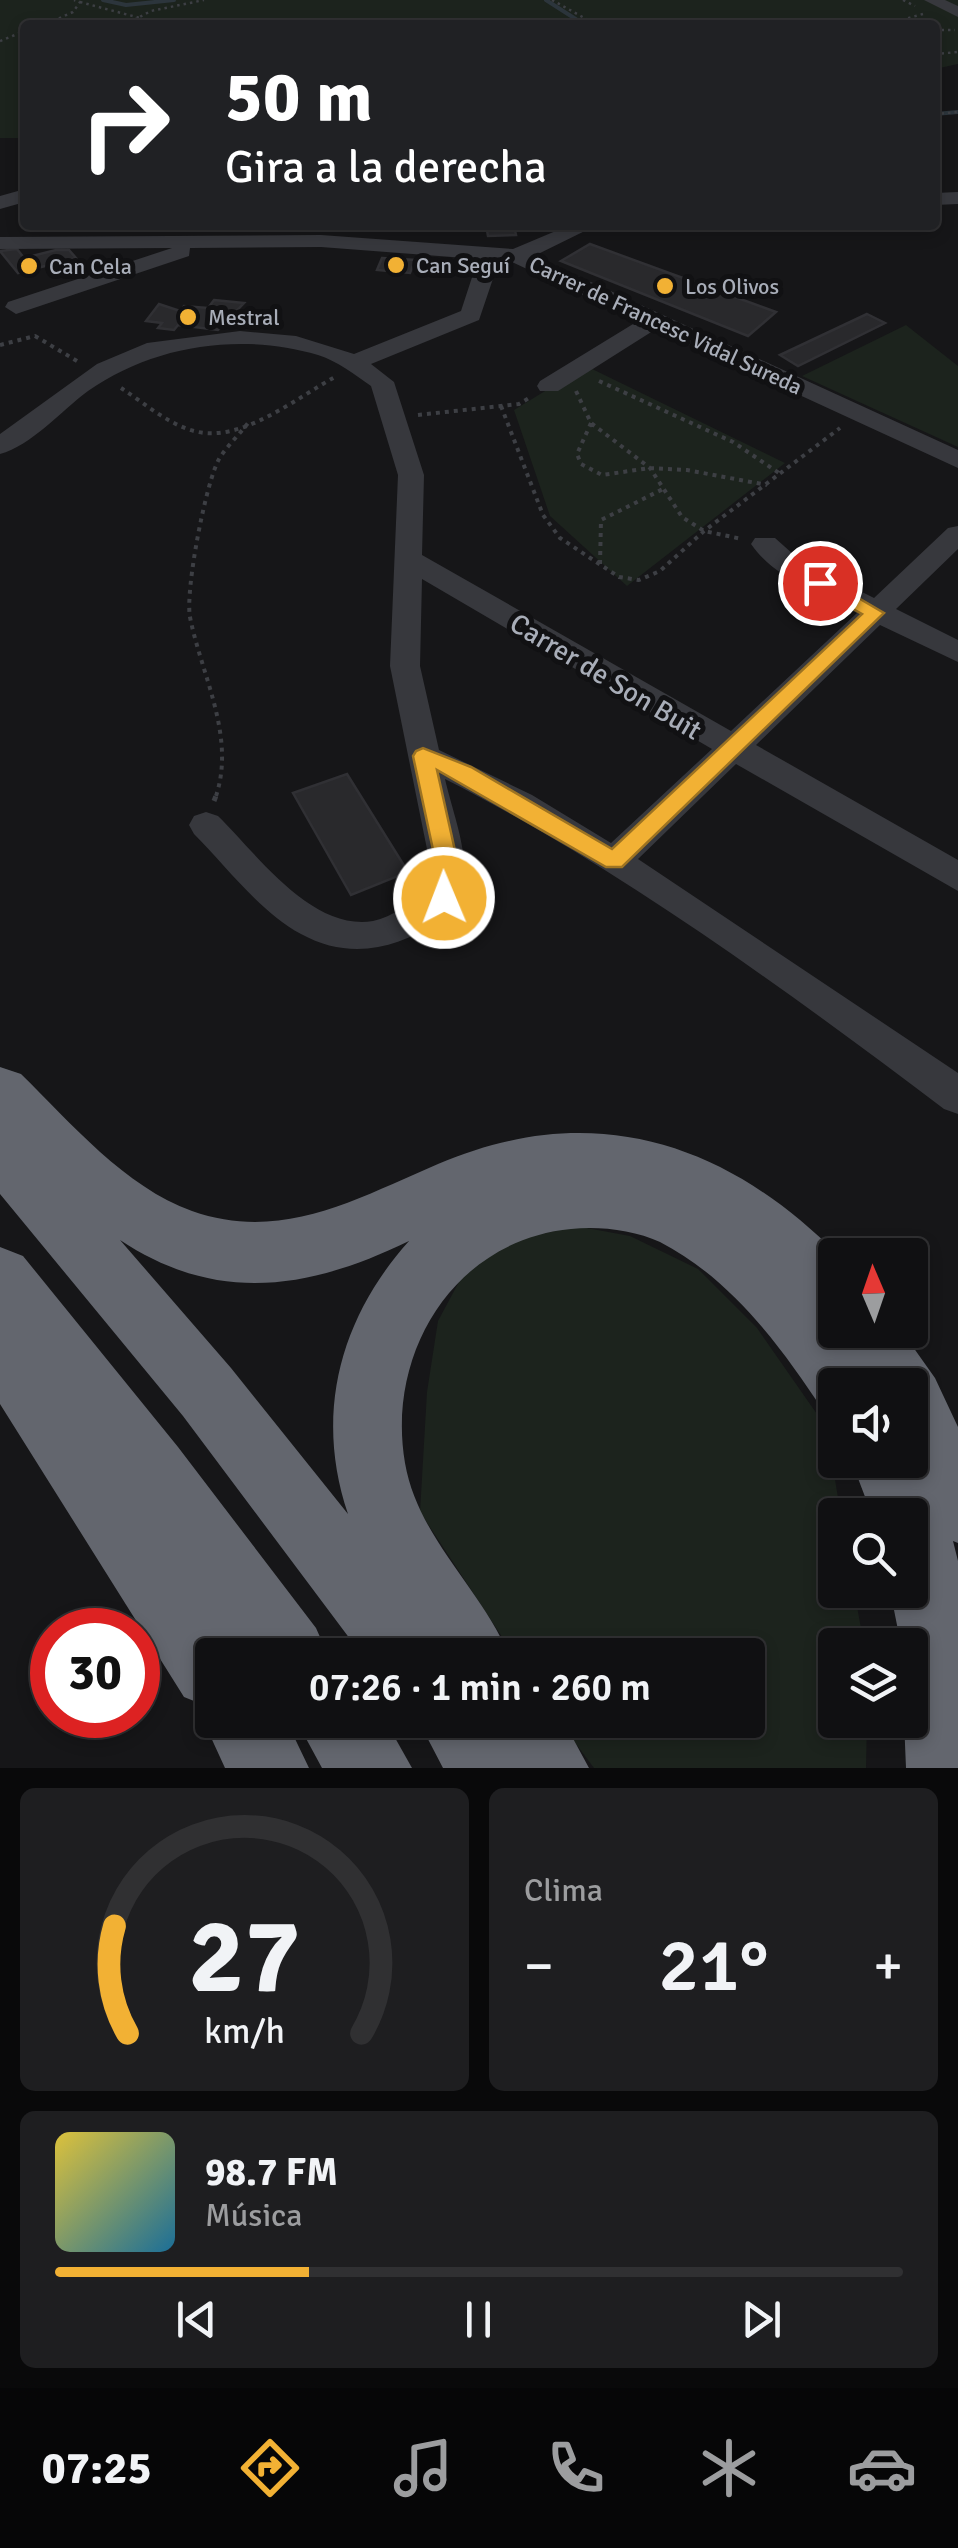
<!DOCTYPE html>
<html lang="es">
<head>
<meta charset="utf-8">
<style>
	body { margin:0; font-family:Signika,sans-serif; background:#1e1e20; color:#f1f3f6; height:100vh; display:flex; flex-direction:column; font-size:38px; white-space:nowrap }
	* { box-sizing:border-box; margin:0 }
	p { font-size:32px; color:#9c9d9f }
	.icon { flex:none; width:55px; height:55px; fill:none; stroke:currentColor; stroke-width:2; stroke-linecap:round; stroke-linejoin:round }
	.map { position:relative; height:1768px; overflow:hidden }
	.panel { display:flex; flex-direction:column; gap:20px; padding:20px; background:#09090a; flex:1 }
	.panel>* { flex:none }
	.guide { position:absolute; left:20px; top:20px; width:920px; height:210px; border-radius:10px; box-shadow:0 5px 15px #0003,0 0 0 2px #303032; background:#202124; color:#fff; overflow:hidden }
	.needle { width:65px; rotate:358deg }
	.tools { position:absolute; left:818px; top:1238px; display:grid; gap:20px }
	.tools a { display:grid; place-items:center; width:110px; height:110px; border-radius:10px; background:#101012; box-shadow:0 5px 15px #0003,0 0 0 2px #303032; font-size:50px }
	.speed { position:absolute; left:30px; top:1608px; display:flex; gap:20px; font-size:50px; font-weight:700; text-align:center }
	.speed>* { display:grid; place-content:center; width:130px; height:130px; border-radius:50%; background:#101012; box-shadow:0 5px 15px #0003,0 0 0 2px #303032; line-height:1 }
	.speed .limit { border:15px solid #d22; background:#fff; color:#111 }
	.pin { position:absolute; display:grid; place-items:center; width:85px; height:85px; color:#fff; margin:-42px; border:5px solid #fff; border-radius:50%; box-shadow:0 2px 10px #0007 }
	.me { position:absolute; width:110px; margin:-55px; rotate:359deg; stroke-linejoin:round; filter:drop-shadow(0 0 8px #0008) }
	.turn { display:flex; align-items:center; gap:35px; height:210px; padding:0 40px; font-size:45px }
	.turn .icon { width:130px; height:130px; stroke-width:2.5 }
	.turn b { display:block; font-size:70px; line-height:85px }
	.big { font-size:75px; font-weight:600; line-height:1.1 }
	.panel .card { flex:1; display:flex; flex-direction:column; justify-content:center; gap:15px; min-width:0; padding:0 35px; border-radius:15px; background:#1e1e20 }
	.panel .dial { align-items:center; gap:0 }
	.dial svg { height:260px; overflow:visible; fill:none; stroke:#303032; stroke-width:7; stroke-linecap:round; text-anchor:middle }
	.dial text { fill:#f1f3f6; stroke:none }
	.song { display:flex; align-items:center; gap:30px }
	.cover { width:120px; height:120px; border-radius:15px; background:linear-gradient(135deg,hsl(50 70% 55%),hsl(200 70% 35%)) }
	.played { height:10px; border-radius:5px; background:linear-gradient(90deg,#f2b134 30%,#303032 30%) }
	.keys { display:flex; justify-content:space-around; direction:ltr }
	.heat { display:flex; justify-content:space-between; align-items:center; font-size:55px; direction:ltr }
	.panel .tiles { flex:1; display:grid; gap:20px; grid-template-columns:1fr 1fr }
	.card:last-child { grid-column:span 2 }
	.trip { position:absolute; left:195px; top:1638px; width:570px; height:100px; border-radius:10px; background:#101012; box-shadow:0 5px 15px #0003,0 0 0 2px #303032; font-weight:600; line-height:100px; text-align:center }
	.menu { display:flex; height:160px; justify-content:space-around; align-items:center; background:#060607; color:#9c9d9f }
	.menu .icon { width:70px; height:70px }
	.menu .active { color:#f2b134 }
	.menu b { font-size:45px; color:#f1f3f6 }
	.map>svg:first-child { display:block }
	.green { fill:#1c231d }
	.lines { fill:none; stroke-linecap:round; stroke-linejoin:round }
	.stream { stroke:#2c353c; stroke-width:4 }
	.building { fill:#29292c; stroke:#303034; stroke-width:2.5 }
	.path-far2 { stroke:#3d3f44; stroke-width:2.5; stroke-dasharray:2.5 4; stroke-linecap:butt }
	.path-far1 { stroke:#3d3f44; stroke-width:4; stroke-dasharray:4 5; stroke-linecap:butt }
	.path { stroke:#3d3f44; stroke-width:5; stroke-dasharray:5 8; stroke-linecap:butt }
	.minor { fill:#37383d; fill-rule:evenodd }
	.highway { fill:#63666e; fill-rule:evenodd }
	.route { fill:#f2b134; stroke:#9d7322; stroke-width:2.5 }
	.poi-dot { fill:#f2b134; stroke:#111113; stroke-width:4 }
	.labels { text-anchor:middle; stroke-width:10; stroke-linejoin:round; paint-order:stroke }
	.far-poi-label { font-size:22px; fill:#a8adb8; stroke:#111113; text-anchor:start }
	.far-street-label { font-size:22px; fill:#a8adb8; stroke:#111113 }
	.street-label { font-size:28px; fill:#a8adb8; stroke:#111113 }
</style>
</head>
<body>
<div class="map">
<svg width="958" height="1768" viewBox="0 0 958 1768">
	<rect width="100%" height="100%" fill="#161618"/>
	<!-- green -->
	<path class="green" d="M0,0H958V64L935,69V25H25V138H0Z
		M906,325L958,366V447L802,376Z
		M586,366L785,463L627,586L550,516L514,410Z
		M576,1226L630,1236L698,1269L757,1328L826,1427L841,1515H835V1590H854L864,1645H835V1720H867L866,1768H594L558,1720H748V1655H514L420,1512L427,1392L438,1321L468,1265L516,1240Z"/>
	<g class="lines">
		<!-- stream -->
		<path class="stream" d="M103,0L126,5L174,0
			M546,0L585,25
			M935,114L958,112"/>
	</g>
	<!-- building -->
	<path class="building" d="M486,225H514L516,235L488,236Z
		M590,244L776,312L748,336L561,261Z
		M17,249L24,258L56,250H69L76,258L18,273L0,251Z
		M382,258L415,260L410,273L377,270Z
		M214,300L244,303L218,330L178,325L174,330L158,328L162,323L146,321L159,304L180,311L184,306L208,308Z
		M867,314L885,323L798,366L780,355Z
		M347,774L408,872L351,895L293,793Z"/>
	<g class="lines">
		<!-- path-far2 -->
		<path class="path-far2" d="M552,0L597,25
			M903,0L915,6
			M80,2L140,18
			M53,21L73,12L80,2L74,0
			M44,25L130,22L151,11L204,0
			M832,25H843
			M883,25L923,14
			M935,30H955
			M0,41L25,31
			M935,54L958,52
			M935,114L958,112"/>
		<!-- path-far1 -->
		<path class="path-far1" d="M0,345L35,336L77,361
			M599,381L733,442L782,475
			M121,388C146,404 174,430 205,433C249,437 298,397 335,377
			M576,391L591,423L650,468L682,517L704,531L742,539
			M501,406L543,515L560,538L619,577L639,580L660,571L704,531L840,428
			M418,415L519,404L529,398
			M591,423L577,454L581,464L602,475L650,468L687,470L767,485
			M600,564L601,520L665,488
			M216,796C236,736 201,674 190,617C185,590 206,482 219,459C227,446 239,435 248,423"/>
		<!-- path -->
		<path class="path" d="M214,801L217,793"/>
		<!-- minor -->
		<path class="minor" d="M924,0H945L958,6V17Z
			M25,189V202L0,209V196Z
			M958,192V204L935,205V193Z
			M570,225H597L534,256L958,450V468L656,329L558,391H540L537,386L540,381L638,321L512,262L499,261L479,320L371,364L394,382L424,475L422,555L731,731L857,613C821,594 775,579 751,544L755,538H775L802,562L874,598L948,528L958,526V549L896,609L958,640V662L880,625L756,745L958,860V891L736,764L638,859L958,1073V1114L944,1109C792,994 615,865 445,779C453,815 474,864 460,900C457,910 446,915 438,921C396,950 348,960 301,934C259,911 227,867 194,834L189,825L194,816L206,812L218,816C257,854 311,931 373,921C393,917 410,902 427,891L430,864L390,666L398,475L371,386C354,374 337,361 318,355C241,332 153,345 88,391C62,410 31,446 0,454V434L97,364L147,343L240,331L296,336L354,354L461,311L478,259L321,247L190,248L189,256L16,314L5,307L8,302L172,248L0,249V237L321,235L513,249ZM422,579L712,749L611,843L532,795L439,750L420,666Z"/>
		<!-- highway -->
		<path class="highway" d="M0,1067L21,1074C71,1123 125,1187 192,1211C282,1243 358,1198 438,1164C590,1099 724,1140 838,1255L835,1330H901L935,1378L958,1427V1543L953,1541L958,1561V1768H906L904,1720H910V1645H901L890,1590H910V1515H872L851,1460H910V1385H835V1415L822,1409C780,1345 730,1278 660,1242C634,1230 599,1226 571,1229C455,1240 386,1352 405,1463C418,1538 481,1588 509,1655H362L183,1416L0,1194ZM120,1240C218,1305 310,1289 409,1241C340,1318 314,1414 348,1514L231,1368Z
			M0,1247L23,1256L178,1447L316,1628L328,1655H212V1720H286L309,1768H225L203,1720L209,1707L184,1697L0,1404Z
			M296,1720H385L412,1768H322Z
			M418,1720H563L589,1768H443Z"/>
	</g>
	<!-- route -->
	<path class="route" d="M813,579H826L884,613L622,867H606L437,770L458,864L453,904H436V864L413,756L416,751L423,748L471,767L612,849L862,614L813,587Z"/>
	<!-- markers -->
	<g class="poi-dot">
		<circle cx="396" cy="265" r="10"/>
		<circle cx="29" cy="266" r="10"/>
		<circle cx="665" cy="286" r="10"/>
		<circle cx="188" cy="317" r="10"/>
	</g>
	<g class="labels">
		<!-- far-poi labels -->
		<g class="far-poi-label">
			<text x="416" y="273">Can Seguí</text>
			<text x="49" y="274">Can Cela</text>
			<text x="685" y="294">Los Olivos</text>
			<text x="208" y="325">Mestral</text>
		</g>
		<!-- far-street labels -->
		<g class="far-street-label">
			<text transform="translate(666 325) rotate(25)" y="8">Carrer de Francesc Vidal Sureda</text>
		</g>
		<!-- street labels -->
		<g class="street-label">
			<text transform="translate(606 676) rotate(31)" y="10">Carrer de Son Buit</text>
		</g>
	</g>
</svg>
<div class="tools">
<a><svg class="needle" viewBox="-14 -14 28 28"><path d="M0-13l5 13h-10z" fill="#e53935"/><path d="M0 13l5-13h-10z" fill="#9c9d9f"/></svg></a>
<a><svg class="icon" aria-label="sound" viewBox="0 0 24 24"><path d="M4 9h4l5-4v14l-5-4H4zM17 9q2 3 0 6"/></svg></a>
<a><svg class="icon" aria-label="search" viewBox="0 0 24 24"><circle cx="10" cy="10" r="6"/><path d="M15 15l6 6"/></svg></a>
<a><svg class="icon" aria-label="layers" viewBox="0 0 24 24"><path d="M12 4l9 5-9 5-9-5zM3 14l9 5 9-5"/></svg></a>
</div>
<div class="speed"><div class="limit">30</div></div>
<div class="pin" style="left:820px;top:583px;background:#d93025"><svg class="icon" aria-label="arrive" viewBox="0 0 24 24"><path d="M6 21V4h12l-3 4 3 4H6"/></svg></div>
<svg class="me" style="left:444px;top:898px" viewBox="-20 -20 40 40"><circle r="17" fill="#f2b134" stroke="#fff" stroke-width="3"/><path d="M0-11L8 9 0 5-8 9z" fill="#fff"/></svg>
<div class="trip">07:26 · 1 min · 260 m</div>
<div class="guide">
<div class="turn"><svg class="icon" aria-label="right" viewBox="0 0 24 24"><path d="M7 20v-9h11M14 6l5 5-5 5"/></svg><div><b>50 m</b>Gira a la derecha</div></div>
</div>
</div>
<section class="panel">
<div class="tiles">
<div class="card dial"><svg viewBox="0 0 100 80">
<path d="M14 69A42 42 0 1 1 86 69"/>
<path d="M14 69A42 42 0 0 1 10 36" stroke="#f2b134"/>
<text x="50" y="56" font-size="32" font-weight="700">27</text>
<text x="50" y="72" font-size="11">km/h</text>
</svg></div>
<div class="card"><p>Clima</p>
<div class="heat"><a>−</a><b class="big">21°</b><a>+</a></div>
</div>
<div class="card">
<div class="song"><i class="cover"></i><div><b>98.7 FM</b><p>Música</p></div></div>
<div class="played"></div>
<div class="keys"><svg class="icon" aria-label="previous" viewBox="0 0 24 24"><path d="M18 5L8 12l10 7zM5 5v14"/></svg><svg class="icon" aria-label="pause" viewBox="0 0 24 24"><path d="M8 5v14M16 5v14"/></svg><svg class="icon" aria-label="next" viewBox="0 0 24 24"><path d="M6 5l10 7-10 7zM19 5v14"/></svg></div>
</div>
</div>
</section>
<nav class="menu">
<b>07:25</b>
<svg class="icon active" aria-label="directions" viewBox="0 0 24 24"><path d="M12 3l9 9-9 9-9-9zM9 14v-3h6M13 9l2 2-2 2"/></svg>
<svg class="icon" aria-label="music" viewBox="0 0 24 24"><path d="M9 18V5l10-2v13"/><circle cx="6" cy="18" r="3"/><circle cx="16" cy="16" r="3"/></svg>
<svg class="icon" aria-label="phone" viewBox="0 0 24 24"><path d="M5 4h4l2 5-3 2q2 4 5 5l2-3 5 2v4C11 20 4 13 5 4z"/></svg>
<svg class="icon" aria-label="climate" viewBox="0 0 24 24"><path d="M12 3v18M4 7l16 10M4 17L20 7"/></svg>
<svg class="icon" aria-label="car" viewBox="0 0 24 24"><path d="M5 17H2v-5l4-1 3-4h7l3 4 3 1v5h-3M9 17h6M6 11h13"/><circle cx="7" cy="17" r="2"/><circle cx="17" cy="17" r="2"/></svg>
</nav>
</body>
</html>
